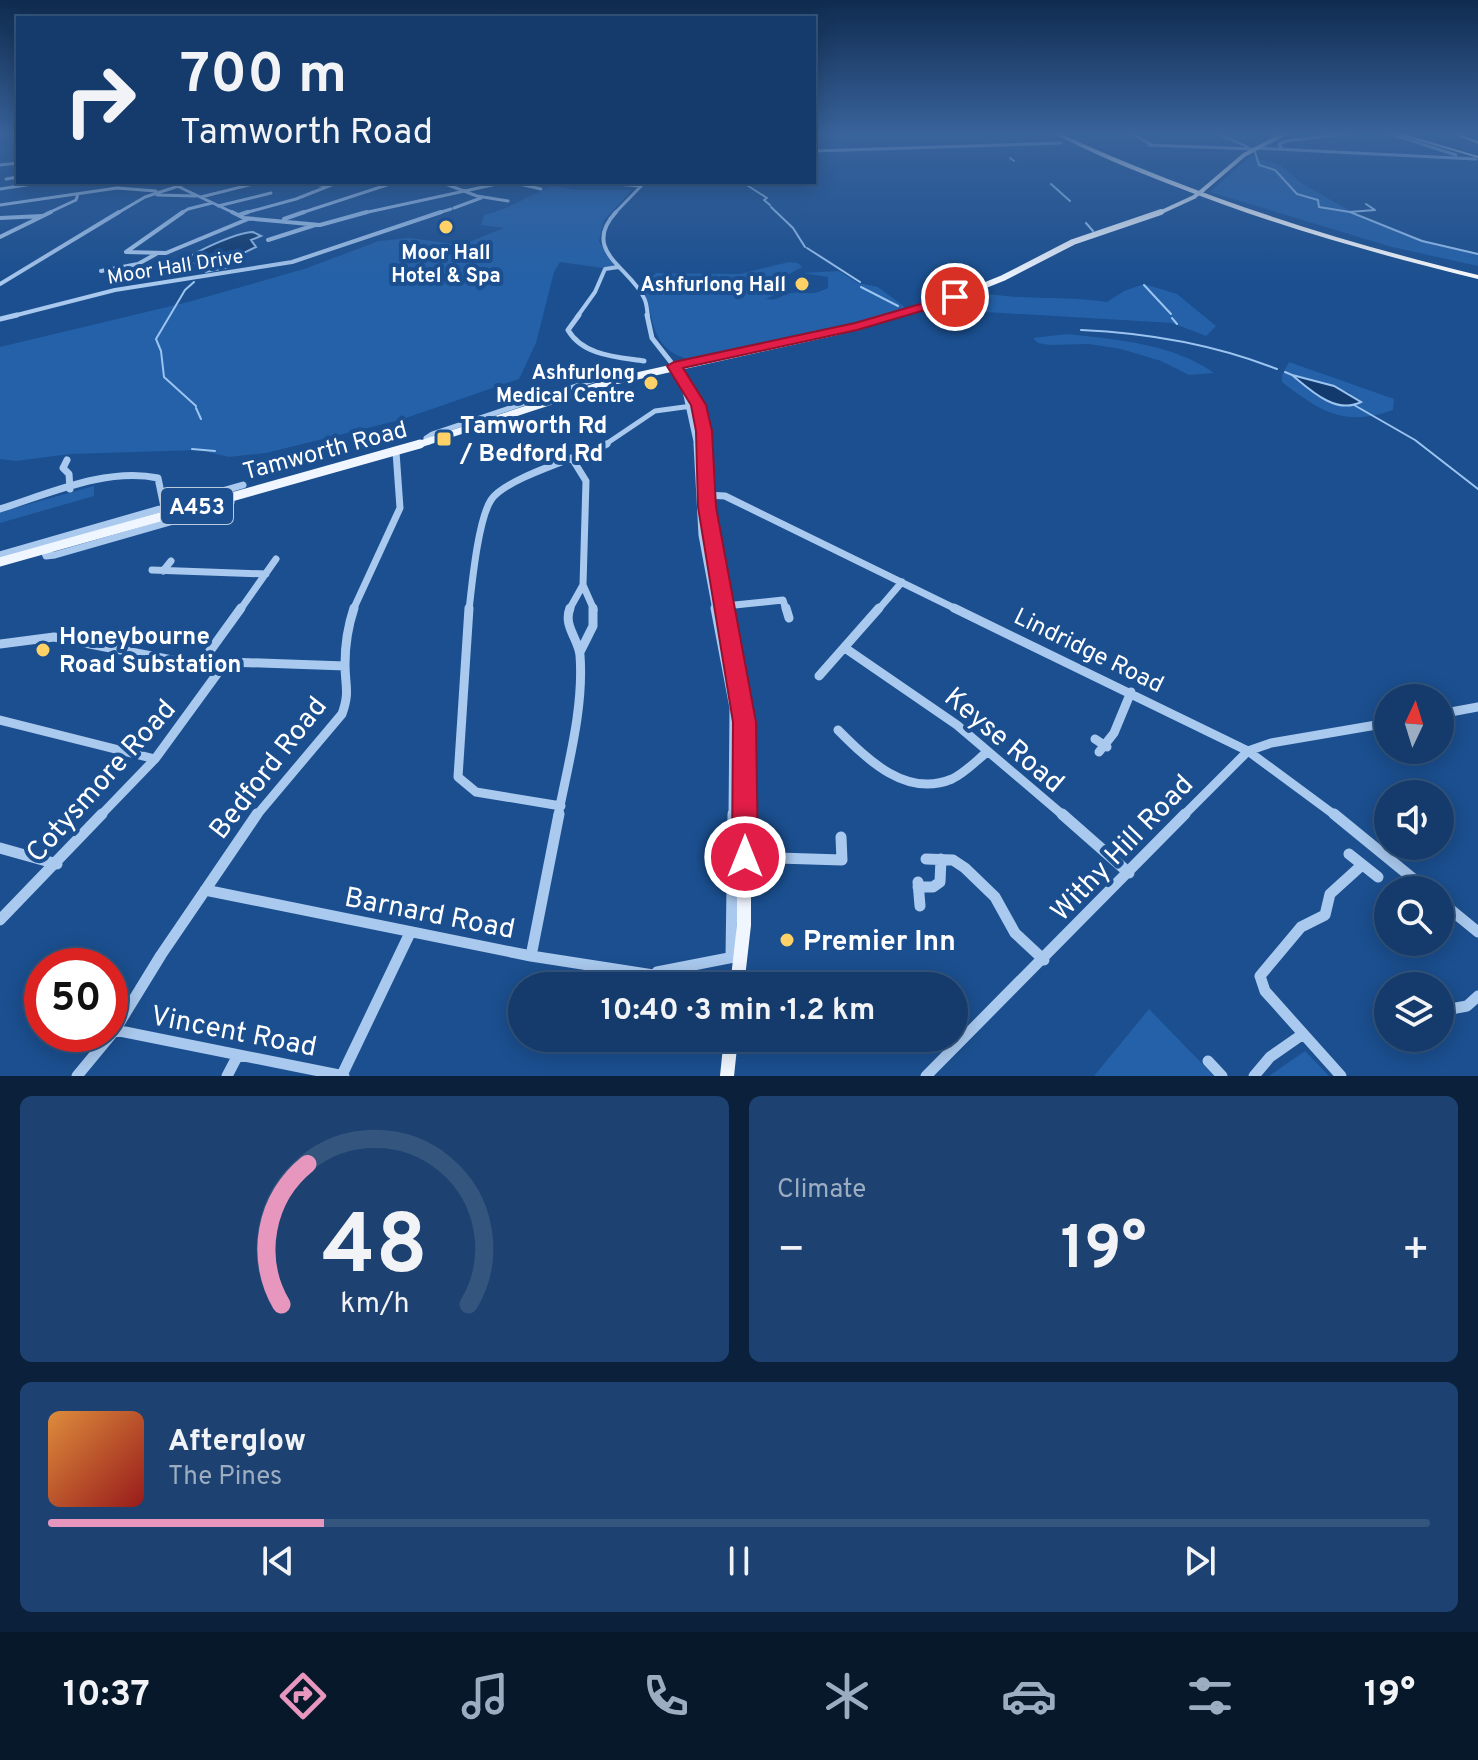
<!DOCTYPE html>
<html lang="en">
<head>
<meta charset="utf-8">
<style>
	body { margin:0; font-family:Overpass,sans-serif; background:#1d4271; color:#f1f3f6; height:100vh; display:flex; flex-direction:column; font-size:30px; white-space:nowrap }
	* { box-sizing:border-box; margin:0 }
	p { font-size:26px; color:#9dadc1 }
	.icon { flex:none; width:44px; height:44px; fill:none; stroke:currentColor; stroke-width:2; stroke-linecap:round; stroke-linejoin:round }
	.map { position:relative; height:1076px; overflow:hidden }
	.drawer { display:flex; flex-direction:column; gap:20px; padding:20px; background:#0b203b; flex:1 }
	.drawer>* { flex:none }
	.top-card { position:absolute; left:16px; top:16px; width:800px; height:168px; border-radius:0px; box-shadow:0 4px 20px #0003,0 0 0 2px #33557e; background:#143b6b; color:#f1f3f6; overflow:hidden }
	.needle { width:52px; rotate:4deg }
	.fabs { position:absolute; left:1374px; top:684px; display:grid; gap:16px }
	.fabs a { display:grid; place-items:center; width:80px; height:80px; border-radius:50%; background:#143b6b; box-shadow:0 4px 20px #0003,0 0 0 2px #33557e; font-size:40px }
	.speed { position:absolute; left:24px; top:948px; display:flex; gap:16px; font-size:40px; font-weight:700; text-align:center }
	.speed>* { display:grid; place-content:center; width:104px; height:104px; border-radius:50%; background:#143b6b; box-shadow:0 4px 20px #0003,0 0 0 2px #33557e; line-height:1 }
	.speed .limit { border:12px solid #d22; background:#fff; color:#111 }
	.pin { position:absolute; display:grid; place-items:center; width:68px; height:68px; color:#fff; margin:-34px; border:4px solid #fff; border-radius:50%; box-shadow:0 2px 8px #0007 }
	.me { position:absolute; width:88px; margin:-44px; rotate:0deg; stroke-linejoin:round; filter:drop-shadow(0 0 6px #0008) }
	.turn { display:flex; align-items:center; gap:28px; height:168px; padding:0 32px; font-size:36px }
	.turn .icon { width:104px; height:104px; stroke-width:2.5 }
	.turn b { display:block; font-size:56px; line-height:68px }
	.big { font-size:60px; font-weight:700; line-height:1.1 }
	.drawer .widget { flex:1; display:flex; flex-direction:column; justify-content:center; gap:12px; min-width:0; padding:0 28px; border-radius:12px; background:#1d4271 }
	.drawer .dial { align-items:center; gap:0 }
	.dial svg { height:208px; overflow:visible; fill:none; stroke:#33557e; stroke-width:7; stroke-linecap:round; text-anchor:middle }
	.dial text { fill:#f1f3f6; stroke:none }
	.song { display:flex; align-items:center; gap:24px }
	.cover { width:96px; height:96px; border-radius:12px; background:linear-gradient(135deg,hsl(30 70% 55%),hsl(0 70% 35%)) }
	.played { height:8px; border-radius:4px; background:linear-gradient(90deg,#e797bd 20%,#33557e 20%) }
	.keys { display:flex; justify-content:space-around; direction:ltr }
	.heat { display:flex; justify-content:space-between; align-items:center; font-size:44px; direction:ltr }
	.drawer .tiles { flex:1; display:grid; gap:20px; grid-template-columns:1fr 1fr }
	.widget:last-child { grid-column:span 2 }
	.trip { position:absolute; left:508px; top:972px; width:460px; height:80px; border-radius:40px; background:#143b6b; box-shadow:0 4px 20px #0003,0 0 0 2px #33557e; font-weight:700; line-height:80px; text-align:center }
	.tabs { display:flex; height:128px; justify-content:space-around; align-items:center; background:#08182b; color:#9dadc1 }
	.tabs .icon { width:56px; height:56px }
	.tabs .current { color:#e797bd }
	.tabs b { font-size:36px; color:#f1f3f6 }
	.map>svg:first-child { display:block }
	.green { fill:#2461a8; fill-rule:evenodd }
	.water { fill:#123a6d; stroke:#9cc4f0; stroke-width:2 }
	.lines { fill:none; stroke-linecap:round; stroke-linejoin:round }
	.stream { stroke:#9cc4f0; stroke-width:2 }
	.minor-far5 { stroke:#a9c9ee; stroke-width:3 }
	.minor-far4 { stroke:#a9c9ee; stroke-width:4 }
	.minor-far3 { stroke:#a9c9ee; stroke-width:5 }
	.minor-far2 { stroke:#a9c9ee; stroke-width:7 }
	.minor-far1 { stroke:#a9c9ee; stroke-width:9 }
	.minor { stroke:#a9c9ee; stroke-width:11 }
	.major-far5 { stroke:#f0f6ff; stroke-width:4 }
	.major-far4 { stroke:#f0f6ff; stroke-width:6 }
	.major-far3 { stroke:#f0f6ff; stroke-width:7 }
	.major-far2 { stroke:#f0f6ff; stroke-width:9 }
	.major-far1 { stroke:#f0f6ff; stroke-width:11 }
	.major { stroke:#f0f6ff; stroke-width:14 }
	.highway { fill:#fff; fill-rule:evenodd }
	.major-bridge { stroke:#f0f6ff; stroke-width:4 }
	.route { fill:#e11d48; stroke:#92132f; stroke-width:2 }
	.poi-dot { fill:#ffd166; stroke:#1b4f8f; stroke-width:3 }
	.labels { text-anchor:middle; stroke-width:8; stroke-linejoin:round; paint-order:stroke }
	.far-poi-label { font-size:20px; font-weight:bold; fill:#fff; stroke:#1b4f8f; text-anchor:end }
	.far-street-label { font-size:20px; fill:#fff; stroke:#1b4f8f }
	.shield { fill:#1b4f8f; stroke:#bbcadd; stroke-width:2 }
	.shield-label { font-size:22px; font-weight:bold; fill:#fff }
	.poi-label { font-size:24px; font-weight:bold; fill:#fff; stroke:#1b4f8f; text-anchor:start }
	.street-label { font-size:24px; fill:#fff; stroke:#1b4f8f }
	.near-street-label { font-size:28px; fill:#fff; stroke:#1b4f8f }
	.near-poi-label { font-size:28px; font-weight:bold; fill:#fff; stroke:#1b4f8f; text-anchor:start }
</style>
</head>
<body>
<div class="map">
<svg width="1478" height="1076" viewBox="0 0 1478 1076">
	<rect width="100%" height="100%" fill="#1b4f8f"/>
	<!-- green -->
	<path class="green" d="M1251,156L1281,166L1304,185L1366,220L1426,241L1478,253V266L1392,247L1210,192Z
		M553,186L576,190H632L604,220L599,241L617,270L560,262L554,272L536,343L519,379L400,420L266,453L229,457L200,450L70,454L16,461L0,459V347L188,302L304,269L379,241L410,238L452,244L467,243L504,228L481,225L484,215C508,210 529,195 553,186Z
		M789,262L798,263L802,267L778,280V293L766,299C778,301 781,295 791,293C807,290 807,298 828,288V277L803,273L839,271L858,283L878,287L907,309L843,326L687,359C646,346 657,315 640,284L647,282L656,273L740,274Z
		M1144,284L1177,294L1216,326L1206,336L1172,323L934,309L987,290L988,294C1028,300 1068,296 1107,302L1124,291Z
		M1067,334C1115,339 1174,344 1214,373L1189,375L1161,361L1121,349L1089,344L1049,345L1038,343L1033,338Z
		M1289,362L1394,399L1393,410C1344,427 1321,412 1282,382V375ZM1293,375L1351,393L1331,402Z
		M94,486V496L0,523V512Z
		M1149,1009L1214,1076H1094Z
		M1305,1051L1329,1076H1269Z"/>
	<!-- water -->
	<path class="water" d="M253,232L261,236L251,240L256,247L227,261L229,267L206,272L200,263L180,264C193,252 235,233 253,232Z
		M1292,375L1334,386L1361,402C1336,415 1310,390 1292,375Z"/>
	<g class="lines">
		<!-- stream -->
		<path class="stream" d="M1213,132L1248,147
			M1255,152L1259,165L1275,170L1297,194L1318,200L1319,207L1350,212L1422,241L1478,254
			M1010,158L1014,161
			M742,182L767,198L764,200L770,205
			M1051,184L1070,201
			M771,207L793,228L805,247
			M1349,212L1375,210L1366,204
			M1086,223L1093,231
			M807,248L860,282
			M194,282L185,290L156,339L161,351L164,377L196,406
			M1144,285L1171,314
			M861,287L898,306
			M1172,318L1177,324
			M1081,330C1150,333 1213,344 1277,369
			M1285,372L1292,375
			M1354,405L1415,440L1478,489
			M196,408L201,419
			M192,449L215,451"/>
		<!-- minor-far5 -->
		<path class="minor-far5" d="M1129,132L1152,145
			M1385,132L1456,155
			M1149,145L1253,149
			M1257,148L1476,159
			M1282,149L1279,144L1286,141L1360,132
			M814,151L1061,143
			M0,165L18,163
			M6,179L18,177
			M304,182L326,186
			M449,182L448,185L477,196L508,201
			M511,182L541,189
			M592,182L641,186
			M177,186L236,214
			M0,189L45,182
			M157,195L196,196
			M201,197L261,182
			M0,205L117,188L156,191
			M218,206L271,193
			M454,208L481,198
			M46,214L76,200L78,194
			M116,214L145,197L191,182
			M180,214L188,209L212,203
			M241,214L296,199L339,182
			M298,214L396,182
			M359,214L506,182
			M435,214L451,209
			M614,214L645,182"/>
		<!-- minor-far4 -->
		<path class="minor-far4" d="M183,212L126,252L166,253L248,219
			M232,212L244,218L320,225L367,212
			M616,212C580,251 631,268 644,298C647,303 647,311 648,317
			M239,215L248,212
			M0,218L42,216
			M284,219L304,212
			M0,237L51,212
			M268,240L315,225
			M101,271L138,264L156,254
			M0,284L119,212
			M9,317L115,290L292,262L441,212
			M577,317L595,292L605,269L618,267"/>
		<!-- minor-far3 -->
		<path class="minor-far3" d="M579,315L568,330C583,356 618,357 644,361
			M647,315L652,338L674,366
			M0,319L17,315
			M685,391L697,446
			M429,442L426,438L432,434L597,379L610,382
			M603,446L655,411L699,405"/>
		<!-- minor-far2 -->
		<path class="minor-far2" d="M697,444L702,535L716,610
			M67,460L63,468L69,474L70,489
			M706,495L725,496L958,610
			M0,509C48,494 107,467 158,478L164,507
			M44,549L46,556L55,555L226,506L231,503V496
			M0,555L243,485
			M152,570L266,574
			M163,571L171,561
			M583,585L594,610
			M725,606L783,600L786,610
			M240,610L276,559
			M353,610L400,508L396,452
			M469,610C472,584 478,520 491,500C505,478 580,457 607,444
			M569,610L583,585L586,481L573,460
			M878,610L902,582"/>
		<!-- minor-far1 -->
		<path class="minor-far1" d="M469,608L458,777L476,792L561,806
			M715,608L734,708L733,816
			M786,608L789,618
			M954,608L1248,751L1336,816
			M0,644L54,637L172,660L345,666
			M845,648L957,725L1064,816
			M580,652L593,626V608
			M202,662L241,608
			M819,676L879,608
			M1440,714L1478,707
			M0,720L155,759
			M838,730C868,760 906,798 952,779C965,773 976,761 987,752
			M1095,739L1107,747
			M1099,752L1114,733L1131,692
			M100,816L155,759L225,663
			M256,816L342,714C350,692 345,686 345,664C345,645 348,626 354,608
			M558,816C568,764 584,708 580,655C578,638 563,626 570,608
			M1183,816L1248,751L1271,743L1388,723"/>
		<!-- minor -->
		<path class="minor" d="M1062,814L1129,873
			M1334,814L1427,890
			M0,848L57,864
			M1349,854L1378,877
			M745,857L842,860L841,837
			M926,859L953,860L965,868L995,897L1015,933L1044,960
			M918,882L920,906
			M918,887H933L940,882L941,859
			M205,890L531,956L724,986
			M1440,901L1478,932
			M0,920L102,814
			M531,956L559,814
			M731,957L733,814
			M657,972L734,957
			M1440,1011L1467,1006L1478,996
			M115,1030L344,1076
			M1208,1061L1222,1076
			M342,1075L410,933
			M77,1076L115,1030L161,955L257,814
			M227,1076L238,1055
			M926,1076L1185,814
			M1254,1076L1270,1057L1303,1034
			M1341,1076L1265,991L1260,976L1301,927L1325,915L1330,894L1362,865"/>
		<!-- major-far5 -->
		<path class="major-far5" d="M1203,190L1244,155L1288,132
			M1157,214L1194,197"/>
		<!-- major-far4 -->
		<path class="major-far4" d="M889,317L951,299L1003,278L1073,242L1161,212"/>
		<!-- major-far3 -->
		<path class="major-far3" d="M674,366C693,393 701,413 703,446
			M414,446L610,382L839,331L896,315"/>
		<!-- major-far2 -->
		<path class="major-far2" d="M703,444L707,507L725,610
			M0,562L420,444"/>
		<!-- major-far1 -->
		<path class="major-far1" d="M724,608L744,722V816"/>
		<!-- major -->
		<path class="major" d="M737,986L744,925V814
			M727,1076L731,1038"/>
		<!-- highway -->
		<path class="highway" d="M1051,132H1057C1196,196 1330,239 1478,275V279C1375,254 1273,225 1174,186C1133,170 1090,153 1051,132Z
			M1389,132H1397L1478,156V158Z
			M1447,132H1454L1478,141V144Z"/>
		<!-- major-bridge -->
		<path class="major-bridge" d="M1194,197L1203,190"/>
	</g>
	<!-- sky -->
	<linearGradient id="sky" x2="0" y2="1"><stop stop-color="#0f2b4f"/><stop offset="0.47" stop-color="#39639b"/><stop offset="1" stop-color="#39639b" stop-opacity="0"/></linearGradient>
	<rect width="1478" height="283" fill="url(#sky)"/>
	<!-- route -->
	<path class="route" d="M955,294L959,295V300L857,330L683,368L706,405L712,431L716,507L756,722L758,857L754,866L745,869L735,866L732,857L733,722L698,507L696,431L691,405L667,366L674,362L855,323Z"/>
	<!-- markers -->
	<g class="poi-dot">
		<circle cx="446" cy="227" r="8"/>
		<circle cx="802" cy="284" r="8"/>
		<circle cx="651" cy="383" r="8"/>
		<rect x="436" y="431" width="16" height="16" rx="4"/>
		<circle cx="43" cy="650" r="8"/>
		<circle cx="787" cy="940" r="8"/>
	</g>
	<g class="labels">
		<!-- far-poi labels -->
		<g class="far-poi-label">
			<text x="446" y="259" text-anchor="middle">Moor Hall<tspan x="446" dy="23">Hotel &amp; Spa</tspan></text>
			<text x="786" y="291">Ashfurlong Hall</text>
			<text x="635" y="379">Ashfurlong<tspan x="635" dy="23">Medical Centre</tspan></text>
		</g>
		<!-- far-street labels -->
		<g class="far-street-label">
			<text transform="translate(175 266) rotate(-9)" y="7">Moor Hall Drive</text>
		</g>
		<!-- shield labels -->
		<rect class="shield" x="161" y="488" width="72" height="36" rx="6"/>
		<g class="shield-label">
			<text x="197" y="514">A453</text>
		</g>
		<!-- poi labels -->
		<g class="poi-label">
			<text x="460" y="433">Tamworth Rd<tspan x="460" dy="28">/ Bedford Rd</tspan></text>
			<text x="59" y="644">Honeybourne<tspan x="59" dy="28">Road Substation</tspan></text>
		</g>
		<!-- street labels -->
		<g class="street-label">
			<text transform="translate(325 450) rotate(-15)" y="8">Tamworth Road</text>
			<text transform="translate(1089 650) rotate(26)" y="8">Lindridge Road</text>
		</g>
		<!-- near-street labels -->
		<g class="near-street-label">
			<text transform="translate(1005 739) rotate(40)" y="10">Keyse Road</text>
			<text transform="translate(267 767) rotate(-52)" y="10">Bedford Road</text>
			<text transform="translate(100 780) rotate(-48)" y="10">Cotysmore Road</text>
			<text transform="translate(1121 847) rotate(-46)" y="10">Withy Hill Road</text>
			<text transform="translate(430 912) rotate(11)" y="10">Barnard Road</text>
			<text transform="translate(234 1030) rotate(11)" y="10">Vincent Road</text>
		</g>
		<!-- near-poi labels -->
		<g class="near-poi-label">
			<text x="803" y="950">Premier Inn</text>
		</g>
	</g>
</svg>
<div class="fabs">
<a><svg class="needle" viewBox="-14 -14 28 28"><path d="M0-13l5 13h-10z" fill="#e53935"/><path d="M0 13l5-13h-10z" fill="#9dadc1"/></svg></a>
<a><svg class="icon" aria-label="sound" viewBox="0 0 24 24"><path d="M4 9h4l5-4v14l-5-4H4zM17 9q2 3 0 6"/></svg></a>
<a><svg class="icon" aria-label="search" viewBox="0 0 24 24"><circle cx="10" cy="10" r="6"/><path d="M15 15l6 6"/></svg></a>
<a><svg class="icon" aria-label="layers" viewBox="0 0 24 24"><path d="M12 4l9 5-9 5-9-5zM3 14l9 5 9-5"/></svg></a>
</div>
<div class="speed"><div class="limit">50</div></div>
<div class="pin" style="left:955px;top:297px;background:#d93025"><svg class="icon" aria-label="arrive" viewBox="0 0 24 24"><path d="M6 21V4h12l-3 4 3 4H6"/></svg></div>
<svg class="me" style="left:745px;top:857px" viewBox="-20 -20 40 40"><circle r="17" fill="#e11d48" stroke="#fff" stroke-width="3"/><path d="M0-11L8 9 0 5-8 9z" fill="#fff"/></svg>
<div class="trip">10:40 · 3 min · 1.2 km</div>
<div class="top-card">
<div class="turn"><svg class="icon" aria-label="right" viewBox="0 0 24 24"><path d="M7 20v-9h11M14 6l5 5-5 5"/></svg><div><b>700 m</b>Tamworth Road</div></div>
</div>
</div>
<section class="drawer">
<div class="tiles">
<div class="widget dial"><svg viewBox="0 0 100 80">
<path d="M14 69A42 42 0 1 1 86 69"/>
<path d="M14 69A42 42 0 0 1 24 15" stroke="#e797bd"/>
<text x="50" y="56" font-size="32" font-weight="700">48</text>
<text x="50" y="72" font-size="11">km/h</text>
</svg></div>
<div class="widget"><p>Climate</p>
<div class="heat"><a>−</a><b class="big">19°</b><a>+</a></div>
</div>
<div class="widget">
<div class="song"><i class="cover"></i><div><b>Afterglow</b><p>The Pines</p></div></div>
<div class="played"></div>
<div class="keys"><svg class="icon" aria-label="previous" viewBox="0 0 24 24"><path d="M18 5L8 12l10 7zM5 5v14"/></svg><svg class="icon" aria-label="pause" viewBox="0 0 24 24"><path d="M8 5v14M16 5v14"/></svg><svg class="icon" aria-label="next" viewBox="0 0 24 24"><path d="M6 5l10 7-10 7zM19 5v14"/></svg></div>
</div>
</div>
</section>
<nav class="tabs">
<b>10:37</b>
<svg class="icon current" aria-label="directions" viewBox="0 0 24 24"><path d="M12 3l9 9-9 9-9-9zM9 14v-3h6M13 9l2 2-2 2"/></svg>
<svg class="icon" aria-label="music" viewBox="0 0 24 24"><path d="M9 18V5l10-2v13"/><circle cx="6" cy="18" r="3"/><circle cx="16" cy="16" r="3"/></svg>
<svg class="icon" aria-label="phone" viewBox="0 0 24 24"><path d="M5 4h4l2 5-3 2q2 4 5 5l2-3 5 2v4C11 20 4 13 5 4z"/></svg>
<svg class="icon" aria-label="climate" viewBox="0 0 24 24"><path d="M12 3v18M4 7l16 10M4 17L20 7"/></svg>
<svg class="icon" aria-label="car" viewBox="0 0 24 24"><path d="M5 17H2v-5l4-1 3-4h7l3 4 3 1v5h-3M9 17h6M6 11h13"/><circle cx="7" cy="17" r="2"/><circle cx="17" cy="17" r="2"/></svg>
<svg class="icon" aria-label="filters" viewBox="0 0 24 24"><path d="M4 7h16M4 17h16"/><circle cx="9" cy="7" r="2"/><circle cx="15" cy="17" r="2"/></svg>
<b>19°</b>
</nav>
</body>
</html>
